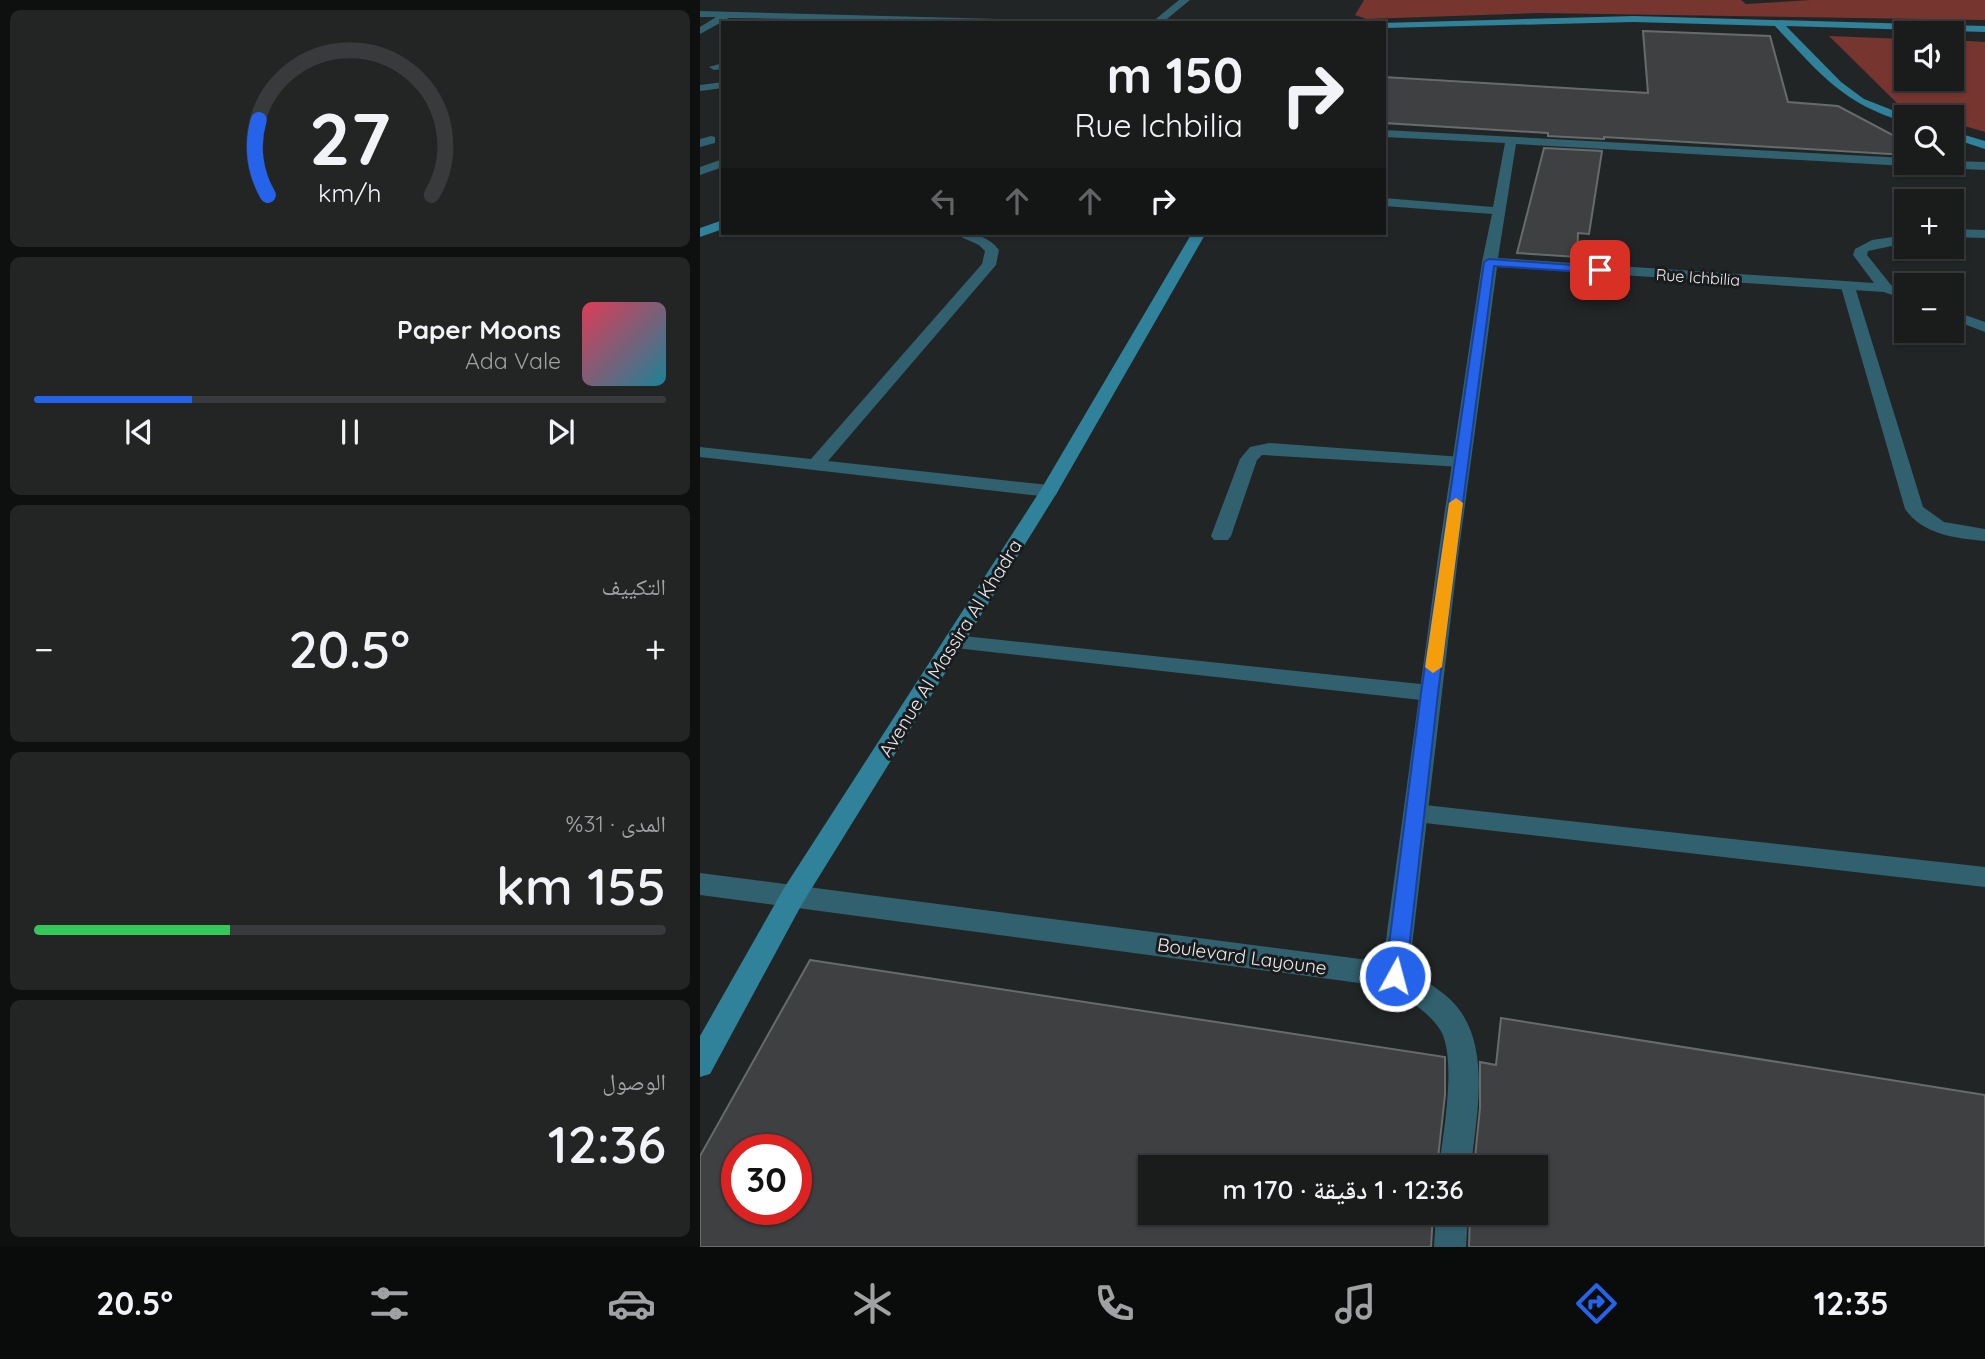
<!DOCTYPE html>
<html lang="ar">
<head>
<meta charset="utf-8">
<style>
	body { margin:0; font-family:Quicksand,"Noto Naskh Arabic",sans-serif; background:#232525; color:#f1f3f6; direction:rtl; height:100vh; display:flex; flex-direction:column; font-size:26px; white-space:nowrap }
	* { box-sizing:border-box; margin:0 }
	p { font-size:23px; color:#9fa1a3 }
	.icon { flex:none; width:38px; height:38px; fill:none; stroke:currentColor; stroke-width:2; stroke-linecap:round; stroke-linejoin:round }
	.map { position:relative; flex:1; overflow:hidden; direction:ltr }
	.drawer { display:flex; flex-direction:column; gap:10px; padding:10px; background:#0e0f0f; width:700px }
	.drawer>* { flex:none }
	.guide { position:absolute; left:21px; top:21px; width:665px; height:214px; border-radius:0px; box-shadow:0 2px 5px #0004,0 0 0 2px #383a3b; direction:rtl; background:#1a1c1c; color:#f1f3f6; overflow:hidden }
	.fabs { position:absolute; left:1194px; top:21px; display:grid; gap:14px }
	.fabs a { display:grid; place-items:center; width:70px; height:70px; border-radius:0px; background:#1a1c1c; box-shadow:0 2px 5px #0004,0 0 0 2px #383a3b; font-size:35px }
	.speed { position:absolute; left:21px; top:1134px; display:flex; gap:14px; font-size:35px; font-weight:700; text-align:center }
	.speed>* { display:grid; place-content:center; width:91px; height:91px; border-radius:50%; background:#1a1c1c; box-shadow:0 2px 5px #0004,0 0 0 2px #383a3b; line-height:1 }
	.speed .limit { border:10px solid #d22; background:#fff; color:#111 }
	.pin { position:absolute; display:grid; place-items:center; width:60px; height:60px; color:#fff; margin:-30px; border-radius:14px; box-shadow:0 4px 10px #0006 }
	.me { position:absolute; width:77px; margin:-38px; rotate:7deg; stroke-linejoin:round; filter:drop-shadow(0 0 5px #0008) }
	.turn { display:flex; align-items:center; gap:24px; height:147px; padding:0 28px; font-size:32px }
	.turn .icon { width:91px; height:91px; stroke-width:2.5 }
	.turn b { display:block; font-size:49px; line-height:60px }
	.lanes { display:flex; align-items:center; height:66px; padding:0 28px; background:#0003; justify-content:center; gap:35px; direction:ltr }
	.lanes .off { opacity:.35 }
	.big { font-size:52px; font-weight:600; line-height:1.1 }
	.drawer .widget { flex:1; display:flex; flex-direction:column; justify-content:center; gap:10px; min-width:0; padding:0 24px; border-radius:10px; background:#232525 }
	.drawer .dial { align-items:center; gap:0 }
	.dial svg { height:182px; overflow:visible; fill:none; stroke:#383a3b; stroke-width:7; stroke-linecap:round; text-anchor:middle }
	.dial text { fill:#f1f3f6; stroke:none }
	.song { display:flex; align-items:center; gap:21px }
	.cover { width:84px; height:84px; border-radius:10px; background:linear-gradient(135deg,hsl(350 70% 55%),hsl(190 70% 35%)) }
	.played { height:7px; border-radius:4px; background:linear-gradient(90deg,#2563eb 25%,#383a3b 25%) }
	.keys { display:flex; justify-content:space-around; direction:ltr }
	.heat { display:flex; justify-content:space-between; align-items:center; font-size:38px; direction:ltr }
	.charge { height:10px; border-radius:5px; background:linear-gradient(90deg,#34c759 31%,#383a3b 0) }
	.trip { position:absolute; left:438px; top:1155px; width:410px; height:70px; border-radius:0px; background:#1a1c1c; box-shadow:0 2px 5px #0004,0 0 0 2px #383a3b; font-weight:600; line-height:70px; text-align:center; direction:rtl }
	.menu { display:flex; height:112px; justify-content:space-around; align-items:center; background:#0a0b0b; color:#9fa1a3 }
	.menu .icon { width:49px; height:49px }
	.menu .selected { color:#2563eb }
	.menu b { font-size:32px; color:#f1f3f6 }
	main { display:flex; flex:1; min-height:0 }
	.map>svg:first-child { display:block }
	.green { fill:#76352f }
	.building { fill:#3e4041; stroke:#686b6d; stroke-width:2; fill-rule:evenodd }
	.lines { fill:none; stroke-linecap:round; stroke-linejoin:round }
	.lane { fill:#31606f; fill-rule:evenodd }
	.street { fill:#31606f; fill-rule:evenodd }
	.secondary { fill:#30819a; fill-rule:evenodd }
	.route { fill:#2563eb; stroke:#184099; stroke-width:2 }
	.slow { fill:#f59e0b }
	.labels { text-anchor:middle; stroke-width:6; stroke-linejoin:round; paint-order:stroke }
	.far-street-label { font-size:16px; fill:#eaecec; stroke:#191b1c }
	.street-label { font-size:19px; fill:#eaecec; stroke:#191b1c }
</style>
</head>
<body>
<main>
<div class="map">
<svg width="1285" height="1247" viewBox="0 0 1285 1247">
	<rect width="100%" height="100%" fill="#222526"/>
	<!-- green -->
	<path class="green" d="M664,0H1041L1046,4L1111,0H1285V20L838,13L666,19L655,15Z
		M1129,36L1206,39V79H1251V40L1285,42V132L1251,122V117H1237L1199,105Z"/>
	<!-- building -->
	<path class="building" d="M943,31L1070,36L1088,102L1138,106L1206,142V155L904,137V139L848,136V133L684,123V77L948,93Z
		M844,148L902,151L889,234L878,233L877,257L817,253Z
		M110,960L745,1057V1095L737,1167H450V1213H733L731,1247H0V1156ZM37,1150H96V1209H37Z
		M801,1018L1285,1095V1247H769L770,1213H835V1167H774L780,1108V1062L796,1065Z"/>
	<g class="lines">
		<!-- lane -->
		<path class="lane" d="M1148,283L1155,287L1223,507L1244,522L1285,529V541C1256,538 1223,535 1205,509L1141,287Z
			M569,443L762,457L771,462L762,467L562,455L557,460L531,536L528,540H514L511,536L540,459L550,447Z
			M254,635L730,685L738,687L741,693L738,699L730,701L246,647L243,642L246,637Z
			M716,804L1285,867V887L716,822L707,820L704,813L707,806Z"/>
		<!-- street -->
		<path class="street" d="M479,0H490L462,23H451Z
			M0,11L332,20L337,23L29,18L0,34V27L16,17H0Z
			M23,63V69L14,70L9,67Z
			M23,82V88L0,91V85Z
			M684,130L1206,158V163H1212L1206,166L816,144L798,258L1174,283L1153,255L1155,249L1172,240L1206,235V243L1168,251L1167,255L1191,285L1206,291V300L1184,292L797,267L758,557L709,971C727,982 749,994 761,1012C790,1055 776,1119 771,1167H739C743,1135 758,1054 739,1028C727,1011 707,999 689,987L0,895V873L683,962L738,557L782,262L792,214L684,206V198L793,207L805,143L684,137Z
			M11,136L15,137V143L0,147V139Z
			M23,159V167L0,175V167Z
			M1251,161L1285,162V170L1221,167L1215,163Z
			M1251,229L1285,230V238L1251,237Z
			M252,233C271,232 287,235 299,250L296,265L128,461L349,485L358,491L356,495L349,497L0,457V447L111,459L282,264L285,251L279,245Z
			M1251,310L1285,322V332L1251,319Z
			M736,1213H768L766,1247H734Z"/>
		<!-- secondary -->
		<path class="secondary" d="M934,16L1285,26V32L1086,26L1141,82L1164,99L1210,117H1206V122C1142,104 1119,72 1075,26L934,22L684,28V23H681Z
			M1251,131L1285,141V149L1251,138Z
			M23,220V229L0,237V228Z
			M492,233H506L358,491L102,904L10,1074L0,1077V1036L84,888L340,491Z"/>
	</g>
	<!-- route -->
	<path class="route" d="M789,259L900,267L905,270L900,273L794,266L738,693L706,976L703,983L695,985L688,983L685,976L721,693L784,262Z"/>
	<!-- slow -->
	<path class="slow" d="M756,498L763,503L742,667L733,673L725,667L749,503Z"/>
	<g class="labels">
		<!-- far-street labels -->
		<g class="far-street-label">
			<text transform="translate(998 277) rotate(4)" y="6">Rue Ichbilia</text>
		</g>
		<!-- street labels -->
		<g class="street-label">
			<text transform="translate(250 648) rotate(-58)" y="7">Avenue Al Massira Al Khadra</text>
			<text transform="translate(542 956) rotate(8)" y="7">Boulevard Layoune</text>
		</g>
	</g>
</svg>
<div class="fabs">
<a><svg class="icon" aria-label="sound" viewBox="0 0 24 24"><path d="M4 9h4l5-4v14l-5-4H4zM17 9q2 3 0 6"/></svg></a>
<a><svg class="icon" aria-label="search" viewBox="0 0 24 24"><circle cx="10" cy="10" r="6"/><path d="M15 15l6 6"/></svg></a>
<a>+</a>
<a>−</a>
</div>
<div class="speed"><div class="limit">30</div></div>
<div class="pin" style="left:900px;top:270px;background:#d93025"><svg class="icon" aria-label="arrive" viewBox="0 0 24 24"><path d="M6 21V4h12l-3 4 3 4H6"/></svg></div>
<svg class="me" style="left:695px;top:976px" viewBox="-20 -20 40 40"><circle r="17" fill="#2563eb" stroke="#fff" stroke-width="3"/><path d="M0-11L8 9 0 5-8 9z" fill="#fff"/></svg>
<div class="trip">12:36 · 1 دقيقة · 170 m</div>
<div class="guide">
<div class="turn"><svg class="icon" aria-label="right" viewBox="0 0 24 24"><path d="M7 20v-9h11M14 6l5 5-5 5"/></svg><div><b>150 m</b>Rue Ichbilia</div></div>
<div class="lanes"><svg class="icon off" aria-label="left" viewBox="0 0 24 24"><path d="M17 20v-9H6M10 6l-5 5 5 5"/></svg><svg class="icon off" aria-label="ahead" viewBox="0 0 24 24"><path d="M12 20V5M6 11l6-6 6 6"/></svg><svg class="icon off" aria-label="ahead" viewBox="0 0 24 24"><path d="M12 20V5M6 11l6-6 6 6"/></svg><svg class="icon" aria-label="right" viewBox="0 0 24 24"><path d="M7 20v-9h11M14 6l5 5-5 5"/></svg></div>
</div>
</div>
<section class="drawer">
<div class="widget dial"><svg viewBox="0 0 100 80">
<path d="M14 69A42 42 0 1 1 86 69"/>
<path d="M14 69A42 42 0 0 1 10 36" stroke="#2563eb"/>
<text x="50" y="56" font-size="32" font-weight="700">27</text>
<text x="50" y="72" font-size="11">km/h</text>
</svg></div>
<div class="widget">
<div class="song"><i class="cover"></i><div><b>Paper Moons</b><p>Ada Vale</p></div></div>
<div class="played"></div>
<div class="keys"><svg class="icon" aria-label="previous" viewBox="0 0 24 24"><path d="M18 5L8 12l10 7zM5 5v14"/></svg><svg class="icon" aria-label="pause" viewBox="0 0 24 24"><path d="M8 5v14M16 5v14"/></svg><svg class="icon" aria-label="next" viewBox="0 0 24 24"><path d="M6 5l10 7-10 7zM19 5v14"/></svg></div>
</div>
<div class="widget"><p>التكييف</p>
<div class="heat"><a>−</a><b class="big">20.5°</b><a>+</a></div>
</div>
<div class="widget"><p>المدى · 31%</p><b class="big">155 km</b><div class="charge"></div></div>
<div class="widget"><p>الوصول</p><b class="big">12:36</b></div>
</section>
</main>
<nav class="menu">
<b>12:35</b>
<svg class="icon selected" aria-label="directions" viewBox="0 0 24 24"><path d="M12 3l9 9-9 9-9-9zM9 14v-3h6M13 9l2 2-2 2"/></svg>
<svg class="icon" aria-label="music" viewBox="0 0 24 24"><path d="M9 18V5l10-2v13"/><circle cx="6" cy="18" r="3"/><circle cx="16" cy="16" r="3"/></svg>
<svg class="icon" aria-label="phone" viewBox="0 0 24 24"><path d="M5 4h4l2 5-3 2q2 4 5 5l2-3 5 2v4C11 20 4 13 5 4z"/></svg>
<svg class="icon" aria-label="climate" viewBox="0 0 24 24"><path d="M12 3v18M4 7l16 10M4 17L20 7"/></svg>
<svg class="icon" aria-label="car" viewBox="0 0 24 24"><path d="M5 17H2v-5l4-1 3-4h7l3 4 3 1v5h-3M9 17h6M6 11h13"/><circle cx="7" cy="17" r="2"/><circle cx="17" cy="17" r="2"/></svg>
<svg class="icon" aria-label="filters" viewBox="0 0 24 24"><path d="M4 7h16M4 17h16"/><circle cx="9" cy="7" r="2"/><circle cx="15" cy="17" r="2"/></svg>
<b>20.5°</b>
</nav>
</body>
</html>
